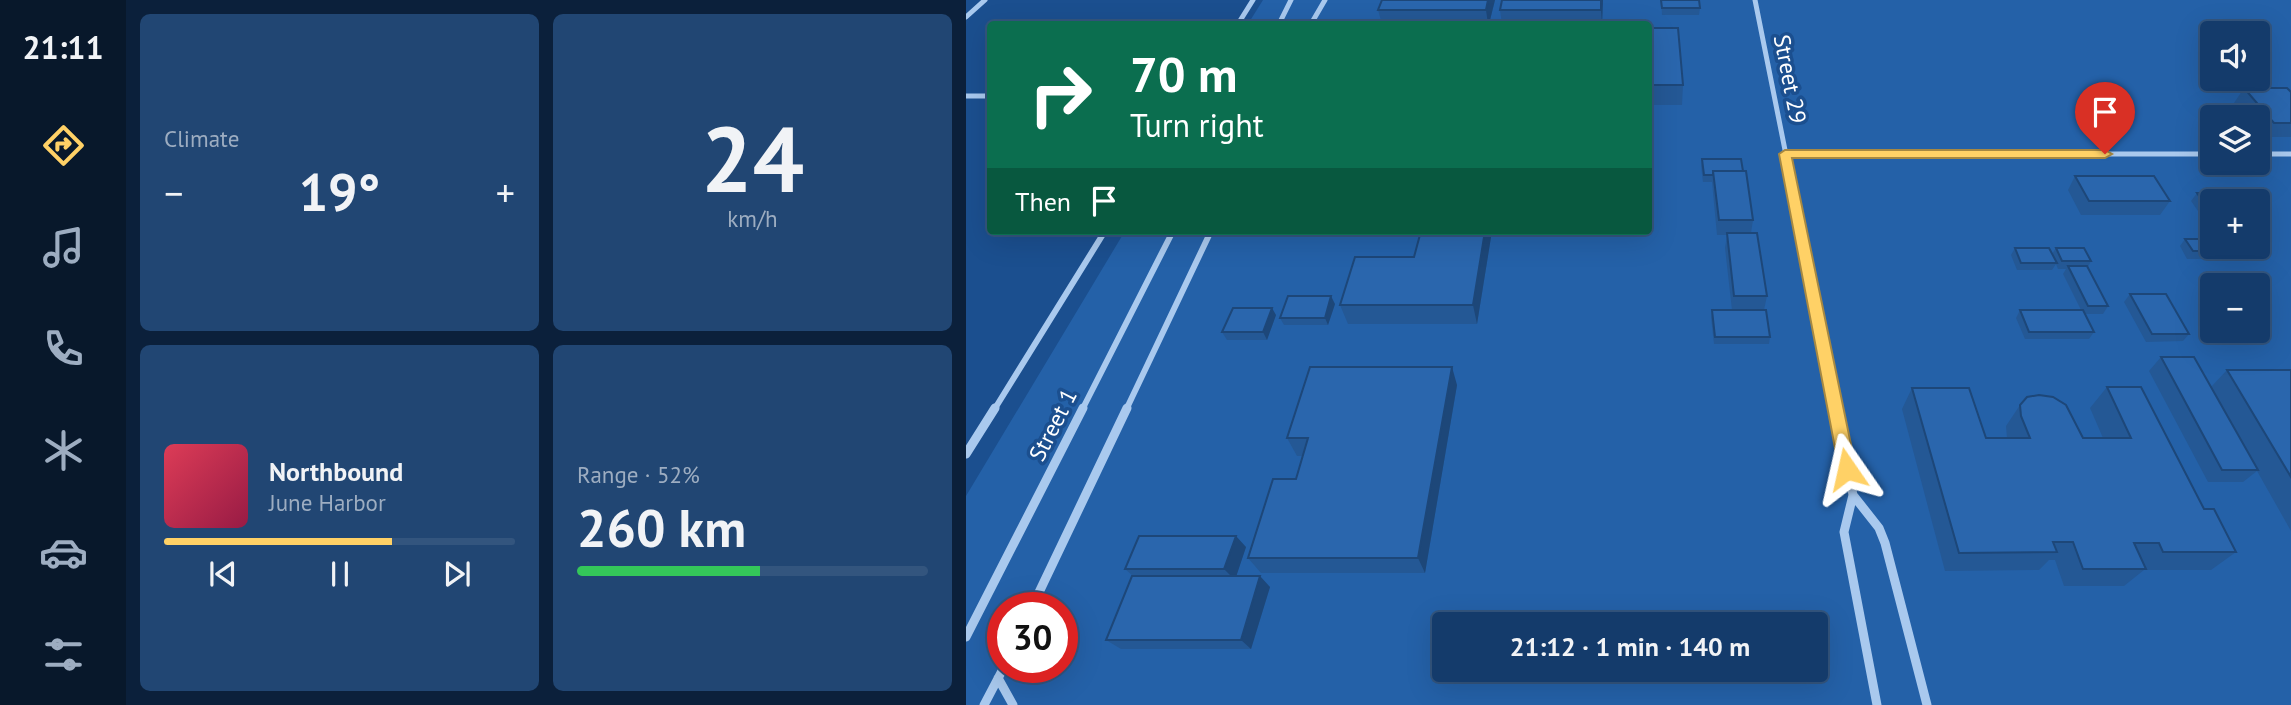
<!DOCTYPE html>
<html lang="en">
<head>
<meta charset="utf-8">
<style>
	body { margin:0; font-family:"PT Sans",sans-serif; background:#214673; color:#f1f3f6; height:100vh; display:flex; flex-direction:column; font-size:26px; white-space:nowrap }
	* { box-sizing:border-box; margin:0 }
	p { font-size:23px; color:#9dadc1 }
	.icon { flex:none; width:38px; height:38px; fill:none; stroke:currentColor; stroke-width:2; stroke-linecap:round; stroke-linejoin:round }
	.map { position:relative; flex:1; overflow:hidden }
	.sheet { display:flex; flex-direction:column; gap:14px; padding:14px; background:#0b203b; width:840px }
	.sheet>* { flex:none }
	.banner { position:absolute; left:21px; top:21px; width:665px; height:214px; border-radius:7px; box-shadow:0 7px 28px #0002,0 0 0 2px #33557e; background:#0b6e4f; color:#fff; overflow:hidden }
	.buttons { position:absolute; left:1234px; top:21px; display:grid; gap:14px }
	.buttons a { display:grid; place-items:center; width:70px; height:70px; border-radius:7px; background:#143b6b; box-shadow:0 7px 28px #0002,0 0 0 2px #33557e; font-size:35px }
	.speed { position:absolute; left:21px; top:592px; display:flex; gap:14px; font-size:35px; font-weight:700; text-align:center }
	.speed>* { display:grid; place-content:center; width:91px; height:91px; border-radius:50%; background:#143b6b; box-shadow:0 7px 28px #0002,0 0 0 2px #33557e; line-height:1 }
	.speed .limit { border:10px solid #d22; background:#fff; color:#111 }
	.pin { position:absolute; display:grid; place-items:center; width:60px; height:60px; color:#fff; margin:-72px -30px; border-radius:50% 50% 50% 0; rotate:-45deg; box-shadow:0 0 7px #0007 }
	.pin .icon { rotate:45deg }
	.me { position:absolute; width:77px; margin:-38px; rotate:349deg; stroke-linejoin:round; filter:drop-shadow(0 0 5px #0008) }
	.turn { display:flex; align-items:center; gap:24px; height:147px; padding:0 28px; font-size:32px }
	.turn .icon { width:91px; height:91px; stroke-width:2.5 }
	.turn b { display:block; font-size:49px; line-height:60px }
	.then { display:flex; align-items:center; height:66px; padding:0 28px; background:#0003; gap:14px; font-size:26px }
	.big { font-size:52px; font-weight:700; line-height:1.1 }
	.sheet .widget { flex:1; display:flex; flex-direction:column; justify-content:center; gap:10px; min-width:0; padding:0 24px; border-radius:10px; background:#214673 }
	.sheet .dial { align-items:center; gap:0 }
	.dial b { font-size:91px; line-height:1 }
	.song { display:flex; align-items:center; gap:21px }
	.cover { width:84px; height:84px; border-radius:10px; background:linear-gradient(135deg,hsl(350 70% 55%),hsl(340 70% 35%)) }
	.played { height:7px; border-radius:4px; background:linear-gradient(90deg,#ffd166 65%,#33557e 65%) }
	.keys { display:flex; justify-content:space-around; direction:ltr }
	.heat { display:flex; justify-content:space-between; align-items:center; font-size:38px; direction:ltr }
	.charge { height:10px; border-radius:5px; background:linear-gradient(90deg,#34c759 52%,#33557e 0) }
	.sheet .tiles { flex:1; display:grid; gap:14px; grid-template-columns:repeat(2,1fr) }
	.trip { position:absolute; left:466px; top:612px; width:396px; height:70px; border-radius:7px; background:#143b6b; box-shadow:0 7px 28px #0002,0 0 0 2px #33557e; font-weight:700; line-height:70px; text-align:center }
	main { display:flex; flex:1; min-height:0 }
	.tab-bar { display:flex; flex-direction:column; width:126px; justify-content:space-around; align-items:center; background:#08182b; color:#9dadc1 }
	.tab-bar .icon { width:49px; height:49px }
	.tab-bar .selected { color:#ffd166 }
	.tab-bar b { font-size:32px; color:#f1f3f6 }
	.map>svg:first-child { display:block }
	.green { fill:#2461a8; fill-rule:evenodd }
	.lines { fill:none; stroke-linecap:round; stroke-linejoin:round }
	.minor-far2 { stroke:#a9c9ee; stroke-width:5 }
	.minor-far1 { stroke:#a9c9ee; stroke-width:6 }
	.minor { stroke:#a9c9ee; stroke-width:9 }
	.wall { fill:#245895 }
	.shaded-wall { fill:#1d4779 }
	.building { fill:#2a66ad; stroke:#1d4779; stroke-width:2 }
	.route { fill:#ffd166; stroke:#a68842; stroke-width:2 }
	.labels { text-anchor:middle; stroke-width:7; stroke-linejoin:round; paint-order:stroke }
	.street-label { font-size:23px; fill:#fff; stroke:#1b4f8f }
</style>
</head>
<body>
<main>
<nav class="tab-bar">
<b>21:11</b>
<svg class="icon selected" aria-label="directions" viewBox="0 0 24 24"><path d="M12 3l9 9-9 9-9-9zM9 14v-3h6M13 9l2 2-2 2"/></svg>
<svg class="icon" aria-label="music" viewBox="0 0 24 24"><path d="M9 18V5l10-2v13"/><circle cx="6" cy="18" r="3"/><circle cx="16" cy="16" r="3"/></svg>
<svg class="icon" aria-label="phone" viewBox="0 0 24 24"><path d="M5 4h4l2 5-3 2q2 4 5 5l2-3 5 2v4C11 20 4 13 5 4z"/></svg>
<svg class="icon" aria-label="climate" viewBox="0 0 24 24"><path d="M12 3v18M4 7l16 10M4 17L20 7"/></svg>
<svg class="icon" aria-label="car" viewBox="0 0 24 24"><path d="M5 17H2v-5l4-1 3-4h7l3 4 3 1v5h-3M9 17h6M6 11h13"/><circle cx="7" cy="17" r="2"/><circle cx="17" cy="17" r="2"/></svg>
<svg class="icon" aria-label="filters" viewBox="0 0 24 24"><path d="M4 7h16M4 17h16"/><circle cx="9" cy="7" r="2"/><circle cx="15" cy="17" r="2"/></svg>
</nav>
<section class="sheet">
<div class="tiles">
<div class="widget"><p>Climate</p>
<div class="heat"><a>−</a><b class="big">19°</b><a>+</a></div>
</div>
<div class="widget dial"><b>24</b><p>km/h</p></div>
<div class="widget">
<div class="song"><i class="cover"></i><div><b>Northbound</b><p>June Harbor</p></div></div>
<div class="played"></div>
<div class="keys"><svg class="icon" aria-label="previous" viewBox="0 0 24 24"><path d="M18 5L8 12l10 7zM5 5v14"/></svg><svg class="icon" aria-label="pause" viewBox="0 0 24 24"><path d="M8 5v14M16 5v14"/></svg><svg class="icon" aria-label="next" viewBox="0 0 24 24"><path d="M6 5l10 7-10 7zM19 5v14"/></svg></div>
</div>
<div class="widget"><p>Range · 52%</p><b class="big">260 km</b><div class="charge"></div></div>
</div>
</section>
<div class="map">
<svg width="1325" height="705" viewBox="0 0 1325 705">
	<rect width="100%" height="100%" fill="#1b4f8f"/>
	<!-- green -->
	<path class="green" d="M297,0H1325V705H0V496L159,231H682V24H282ZM1246,33H1292V79H1246ZM1246,117H1292V163H1246ZM1246,201H1292V247H1246ZM1246,285H1292V331H1246ZM37,607H96V667H37ZM478,625H849V670H478Z"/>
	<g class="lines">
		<!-- minor-far2 -->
		<path class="minor-far2" d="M789,0L825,180
			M0,17L19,0
			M272,24L287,0
			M313,24L325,0
			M345,24L359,0
			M0,96H24
			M819,154H1246
			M1292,154H1325"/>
		<!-- minor-far1 -->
		<path class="minor-far1" d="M824,178L870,410
			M28,410L139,231
			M116,410L207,231
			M160,410L245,231"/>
		<!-- minor -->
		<path class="minor" d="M870,408L887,495L913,528L919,543L961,705
			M0,454L29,408
			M887,495L878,532L911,705
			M66,607L161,408
			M0,637L117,408
			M32,678L47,705
			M18,705L38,667"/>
	</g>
	<!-- wall -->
	<path class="wall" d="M529,0L523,24H416L412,10Z
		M637,0L636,24H536L534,10Z
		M695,0L734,8L733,15H696Z
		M682,28L717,85L716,105H682Z
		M1278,88L1325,92V137H1297L1292,131V117H1280L1268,103Z
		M736,159L777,171L787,220L785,233L801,296L798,310L804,337L803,344H748L745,318L746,310H766L759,248L761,235H751L746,182H737L735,166Z
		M1109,176L1204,201L1194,215H1115L1102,190Z
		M1231,193L1246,201V231L1225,201Z
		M455,231H526L511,324H382L374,305L448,257Z
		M1219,239L1257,251L1251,259H1221L1214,246Z
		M1049,248L1086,254L1090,248L1125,261L1122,267L1142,306L1137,314H1119L1128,332L1123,339H1059L1050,318L1054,310H1115L1097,274L1100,269H1092L1090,264L1086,270H1051L1045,255Z
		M1164,294L1223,334L1217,341L1180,342L1158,302Z
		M369,304L362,325H318L314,318Z
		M310,315L301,340H261L256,332Z
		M1195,357L1245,387L1261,370H1325V531L1291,471L1277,482H1242L1183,371Z
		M491,385L459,573H295L282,558L330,479L337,456H331L321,438Z
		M1141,387L1238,509L1270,552L1245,570H1178L1158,586H1098L1089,560H1083L1073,570L979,571L936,409L946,388L1020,438H1041L1040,426L1054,405L1117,438H1137L1124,408Z
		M280,547L270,576L304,587L285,649H155L140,640L167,576L159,569Z"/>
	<!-- shaded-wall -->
	<path class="shaded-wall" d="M522,0H529L523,24H522L520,10Z
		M635,0H637L636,24L635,10Z
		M519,231H526L511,324L507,305Z
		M365,296L369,304L362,325L359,318Z
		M306,308L310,315L301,340L297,332Z
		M486,367L491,385L459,573L452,558Z
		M270,536L280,547L269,580L258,569Z
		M294,576L304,587L285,649L275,640Z"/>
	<!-- building -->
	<path class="building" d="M416,0H522L520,10H412Z
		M536,0H635V10H534Z
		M695,0H733L734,8H696Z
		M682,28H712L717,85H682Z
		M1278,88H1321L1325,92V123H1308Z
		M736,159H775L777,171H747V175H738Z
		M747,171H780L787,220H753Z
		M1109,176H1188L1204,201H1123Z
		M1231,193H1262L1268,201H1246V215Z
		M455,231H519L507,305H374L389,257H448Z
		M761,233H791L801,296H768Z
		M1219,239H1246V247H1255L1257,251H1227Z
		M1049,248H1083L1091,263H1055Z
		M1090,248H1118L1125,261H1096Z
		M1102,266H1121L1142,306H1122Z
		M1164,294H1200L1223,334H1186Z
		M322,296H365L359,318H314Z
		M267,308H306L297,332H256Z
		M746,310H800L804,337H749Z
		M1054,310H1117L1128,332H1063Z
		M1195,357H1228L1292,470H1256Z
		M344,367H486L452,558H282L307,479H330L342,438H321Z
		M1261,370H1325V477Z
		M1141,387H1175L1238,509H1248L1270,552H1197L1193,543H1168L1180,569H1117L1107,542H1087L1091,552L993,553L946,388H1003L1020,438H1064L1055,416L1054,405L1061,397L1073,395L1087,397L1100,405L1117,438H1165Z
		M173,536H270L258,569H159Z
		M166,576H294L275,640H140Z"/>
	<!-- route -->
	<path class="route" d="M819,150H1139L1146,154L1139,158H826L890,469L888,474L881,477L875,474L873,469L813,154Z"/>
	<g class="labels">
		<!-- street labels -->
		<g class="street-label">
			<text transform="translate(824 79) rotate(79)" y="8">Street 29</text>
			<text transform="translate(87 425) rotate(-63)" y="8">Street 1</text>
		</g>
	</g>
</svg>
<div class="buttons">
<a><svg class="icon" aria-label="sound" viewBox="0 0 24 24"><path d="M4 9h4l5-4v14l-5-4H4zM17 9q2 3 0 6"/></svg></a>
<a><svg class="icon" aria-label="layers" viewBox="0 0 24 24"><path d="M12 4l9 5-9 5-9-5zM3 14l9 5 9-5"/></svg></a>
<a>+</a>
<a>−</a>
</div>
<div class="speed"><div class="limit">30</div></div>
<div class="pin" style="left:1139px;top:154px;background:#d93025"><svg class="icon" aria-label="arrive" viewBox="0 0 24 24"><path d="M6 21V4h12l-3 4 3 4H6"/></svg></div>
<svg class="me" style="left:881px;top:469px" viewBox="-20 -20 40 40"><path d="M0-17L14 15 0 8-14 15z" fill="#ffd166" stroke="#fff" stroke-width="4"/></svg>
<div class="trip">21:12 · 1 min · 140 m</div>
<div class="banner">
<div class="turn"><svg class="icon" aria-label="right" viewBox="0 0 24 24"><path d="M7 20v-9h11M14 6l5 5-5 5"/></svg><div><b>70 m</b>Turn right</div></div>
<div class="then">Then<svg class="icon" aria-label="arrive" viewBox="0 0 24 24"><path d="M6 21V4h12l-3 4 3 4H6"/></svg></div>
</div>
</div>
</main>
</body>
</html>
